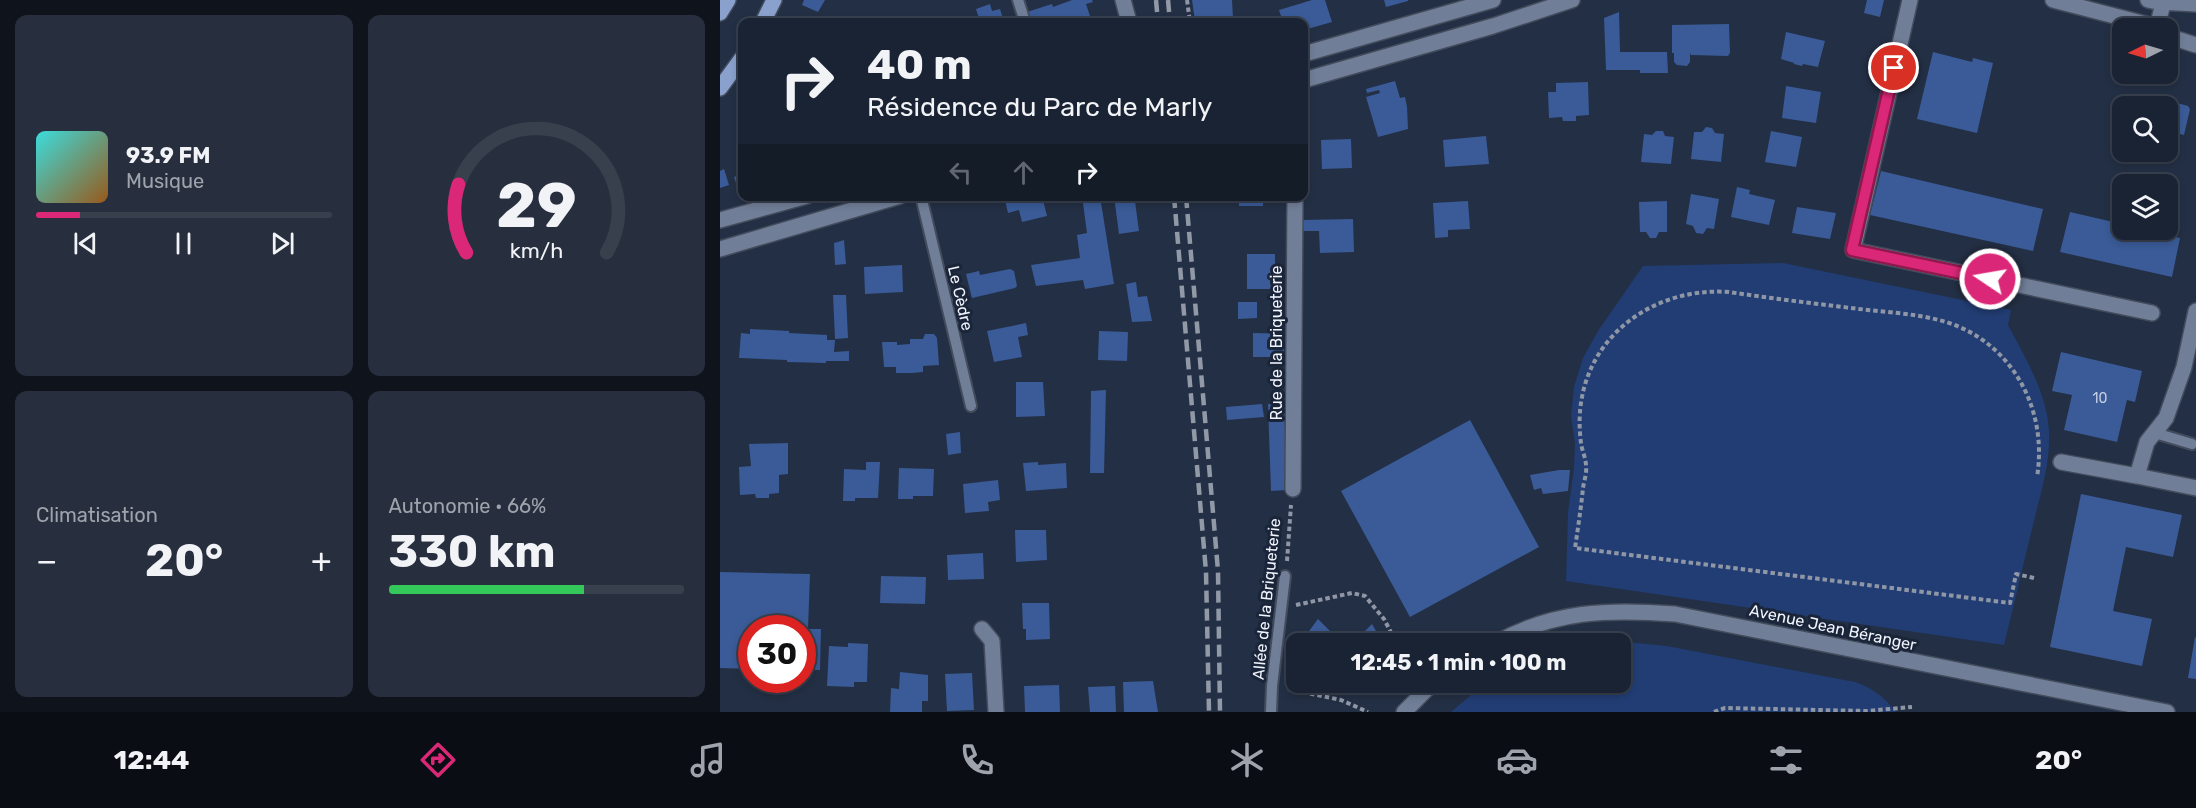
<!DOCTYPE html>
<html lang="fr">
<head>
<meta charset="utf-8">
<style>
	body { margin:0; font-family:Rubik,sans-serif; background:#272f3f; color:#f1f3f6; height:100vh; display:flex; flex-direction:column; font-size:22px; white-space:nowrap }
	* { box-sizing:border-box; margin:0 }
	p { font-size:20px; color:#9fa4ac }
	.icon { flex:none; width:33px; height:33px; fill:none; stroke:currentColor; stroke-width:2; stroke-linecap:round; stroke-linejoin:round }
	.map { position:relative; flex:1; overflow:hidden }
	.panel { display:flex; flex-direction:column; gap:15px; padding:15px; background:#0e131c; width:720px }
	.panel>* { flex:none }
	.banner { position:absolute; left:18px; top:18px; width:570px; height:183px; border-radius:12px; box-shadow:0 3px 9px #0003,0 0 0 2px #38404e; background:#1a2333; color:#f1f3f6; overflow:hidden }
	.needle { width:39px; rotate:265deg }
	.fabs { position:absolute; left:1392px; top:18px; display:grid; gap:12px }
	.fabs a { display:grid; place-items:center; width:66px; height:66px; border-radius:12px; background:#1a2333; box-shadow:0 3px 9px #0003,0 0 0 2px #38404e; font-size:30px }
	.speed { position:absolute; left:18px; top:615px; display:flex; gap:12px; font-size:30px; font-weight:700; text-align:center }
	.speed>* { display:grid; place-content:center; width:78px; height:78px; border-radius:50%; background:#1a2333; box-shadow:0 3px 9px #0003,0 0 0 2px #38404e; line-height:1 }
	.speed .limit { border:9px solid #d22; background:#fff; color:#111 }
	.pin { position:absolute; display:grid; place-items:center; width:51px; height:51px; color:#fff; margin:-26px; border:3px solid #fff; border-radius:50%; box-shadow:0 2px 6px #0007 }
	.me { position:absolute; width:66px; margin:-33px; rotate:282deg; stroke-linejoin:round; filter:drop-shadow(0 0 4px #0008) }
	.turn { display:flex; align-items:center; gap:21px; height:126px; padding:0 30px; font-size:27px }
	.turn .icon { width:78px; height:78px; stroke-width:2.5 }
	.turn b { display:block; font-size:42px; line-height:51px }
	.lanes { display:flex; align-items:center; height:57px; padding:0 30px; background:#0003; justify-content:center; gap:30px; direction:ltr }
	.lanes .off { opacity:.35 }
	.big { font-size:45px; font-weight:700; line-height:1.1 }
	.panel .widget { flex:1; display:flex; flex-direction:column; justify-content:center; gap:9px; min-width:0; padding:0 21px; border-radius:12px; background:#272f3f }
	.panel .dial { align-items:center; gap:0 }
	.dial svg { height:156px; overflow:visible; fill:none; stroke:#38404e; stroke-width:7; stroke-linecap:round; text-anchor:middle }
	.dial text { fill:#f1f3f6; stroke:none }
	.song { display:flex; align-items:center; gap:18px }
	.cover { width:72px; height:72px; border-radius:9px; background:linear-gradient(135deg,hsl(180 70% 55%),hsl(30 70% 35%)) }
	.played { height:6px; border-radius:3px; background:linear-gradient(90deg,#db2777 15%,#38404e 15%) }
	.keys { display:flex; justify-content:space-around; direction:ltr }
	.heat { display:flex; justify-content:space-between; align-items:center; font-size:33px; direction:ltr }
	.charge { height:9px; border-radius:4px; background:linear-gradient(90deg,#34c759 66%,#38404e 0) }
	.panel .tiles { flex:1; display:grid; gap:15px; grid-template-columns:repeat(2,1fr) }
	.trip { position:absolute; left:566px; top:633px; width:345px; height:60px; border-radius:12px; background:#1a2333; box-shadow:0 3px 9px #0003,0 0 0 2px #38404e; font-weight:700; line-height:60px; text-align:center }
	.dock { display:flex; height:96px; justify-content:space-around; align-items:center; background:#0a0e14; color:#9fa4ac }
	.dock .icon { width:42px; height:42px }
	.dock .active { color:#db2777 }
	.dock b { font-size:27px; color:#f1f3f6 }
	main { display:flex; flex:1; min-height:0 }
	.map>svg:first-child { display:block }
	.green { fill:#213d73 }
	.building { fill:#3a5b97 }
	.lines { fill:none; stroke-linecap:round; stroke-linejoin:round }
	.service-casing { stroke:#434c5d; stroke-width:14 }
	.minor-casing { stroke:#434c5d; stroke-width:18 }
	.tertiary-casing { stroke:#434c5d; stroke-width:18 }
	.primary-casing { stroke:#434c5d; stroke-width:18 }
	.path { stroke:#8f97a6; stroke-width:4; stroke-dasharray:4.5 3; stroke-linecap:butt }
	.service { stroke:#707e97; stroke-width:10 }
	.minor { stroke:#707e97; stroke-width:15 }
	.tertiary { stroke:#707e97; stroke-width:15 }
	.primary { stroke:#89a1cc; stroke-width:15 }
	.rail { stroke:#9199a7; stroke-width:4.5; stroke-dasharray:12 6; stroke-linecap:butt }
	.route-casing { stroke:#8e194d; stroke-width:15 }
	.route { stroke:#db2777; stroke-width:10 }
	.labels { text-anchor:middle; stroke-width:6; stroke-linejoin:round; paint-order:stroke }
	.number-label { font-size:14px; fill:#c2cee4 }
	.street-label { font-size:16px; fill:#f0f4fd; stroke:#1a2539 }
</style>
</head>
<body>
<main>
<section class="panel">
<div class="tiles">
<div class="widget">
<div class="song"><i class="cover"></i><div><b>93.9 FM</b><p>Musique</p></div></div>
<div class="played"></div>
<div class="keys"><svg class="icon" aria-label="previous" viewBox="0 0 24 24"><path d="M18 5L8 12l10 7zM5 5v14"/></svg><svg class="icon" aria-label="pause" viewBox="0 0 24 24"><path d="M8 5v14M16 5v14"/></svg><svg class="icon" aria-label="next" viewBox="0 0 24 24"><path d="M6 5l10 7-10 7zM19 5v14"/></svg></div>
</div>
<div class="widget dial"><svg viewBox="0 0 100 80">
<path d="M14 69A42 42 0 1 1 86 69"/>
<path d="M14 69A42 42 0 0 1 10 34" stroke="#db2777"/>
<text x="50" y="56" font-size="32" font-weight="700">29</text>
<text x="50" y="72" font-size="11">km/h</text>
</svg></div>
<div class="widget"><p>Climatisation</p>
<div class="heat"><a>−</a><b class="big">20°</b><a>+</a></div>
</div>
<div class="widget"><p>Autonomie · 66%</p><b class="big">330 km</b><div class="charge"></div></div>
</div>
</section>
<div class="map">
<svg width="1476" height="712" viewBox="0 0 1476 712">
	<rect width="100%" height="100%" fill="#232f44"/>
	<!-- green -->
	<path class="green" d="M1063,263L1291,310L1288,325C1303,353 1324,389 1328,421C1333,456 1321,491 1313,525C1303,565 1294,605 1284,645L846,581L848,512L854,468L855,444L851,416L854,387L863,358L878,331L923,266Z
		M906,642L947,646L1135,682C1153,688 1164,697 1176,712H731L752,694L770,683L900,682V644L884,643Z"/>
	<!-- building -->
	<path class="building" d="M84,0H105L98,12L82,5Z
		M352,0H372L373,2L366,4L372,22H310L307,12L332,4L333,7Z
		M472,0H512L513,18L475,21Z
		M592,0H605L612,22L584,30V22H563L559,10Z
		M664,0H688V1L666,7Z
		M1147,0H1164L1160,17L1144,13Z
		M270,4L272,11L280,9L284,22H260L256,9Z
		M899,12L900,52H947L948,73H920V70H886L884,18Z
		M1009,24L1010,53L1008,56L971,55L970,53V62L967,66L957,65L954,62V53H952V25Z
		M1066,32L1105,41L1098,67L1083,64L1082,66L1074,64V63L1061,59Z
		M1213,52L1252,62L1253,58L1273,63L1257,133L1197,119Z
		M675,81L680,98L685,97L687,107L688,129L658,137L646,97L660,93L659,90L647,93L646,89Z
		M868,82L869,115L856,116V121H843L842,117L829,118L828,92H836V83Z
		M1066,86L1101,92L1096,123L1062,118Z
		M1411,95L1453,106L1457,103L1468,106L1470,109L1464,135L1448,131V106H1408Z
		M986,127L992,128L995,133L1004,134L1001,162L971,159L974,132H982Z
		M936,131H943L945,136L954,137L951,164L921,162L924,134L932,135Z
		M1051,131L1082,137L1076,167L1045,162Z
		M766,136L769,164L725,167L723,140Z
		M631,139L632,168L602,169L601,140Z
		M4,169L9,185L0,188V171Z
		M1161,171L1323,209L1313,251L1150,215Z
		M22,174V191L19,192L14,177Z
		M1017,187L1030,190L1029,194L1055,200L1049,225L1011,217Z
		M971,194L999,199L994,229L987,228L983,234L976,233L973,226L966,224Z
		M284,196H322L327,216L302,222L299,210L288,213Z
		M362,196H380L394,284L365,289L363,280L316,286L311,265L360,258L357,235L367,233Z
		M394,196H407V202L415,201L419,231L399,234Z
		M519,196H543V206H519Z
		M748,201L750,229L728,230V237L715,238L713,203Z
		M947,201V232H939L936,238H930L926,232H920L919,202Z
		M1077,207L1116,213L1110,239L1072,233Z
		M1350,212L1402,224V230H1424L1460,238L1452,277L1340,252Z
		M633,219L634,252L600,253L599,231H582V220Z
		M124,240L126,264L115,265L114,243Z
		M527,254H555V289H527Z
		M182,265L183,292L145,294L144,267Z
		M290,269L294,271L297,286L295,288L252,298L246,274L259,271L260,275Z
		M416,282L418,297L427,296L432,321L412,322L406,284Z
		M113,295H126L128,338L115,339Z
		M518,302H537V318L518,319Z
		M306,323L308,335L298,337L302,357L274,362L267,331Z
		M30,329L69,331V333L107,335V340H115L114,352L129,351V361H106V363L67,362V360L19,358L21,333L30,334Z
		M379,331L408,332L407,361L378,360Z
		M533,333L564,334V357H533Z
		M205,334H214L217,338L219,365L203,366V372L192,373H176V367H164L162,342H177V345L190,344V339H203Z
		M1341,352L1422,371L1415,402L1407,400L1397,442L1344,430L1352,395L1332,391Z
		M296,382H323L325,416L296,417Z
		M386,390L384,473H370L371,391Z
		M564,403L567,490L551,491L548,404Z
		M542,404L544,417L507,420L506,407Z
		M750,420L819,547L690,617L621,491Z
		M240,432L241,453L228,455L226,434Z
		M68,443V474L59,475V493L49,494V498H36L35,494L20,495L19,467L31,466L29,444Z
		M146,462H160L158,498H135V501H123L124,469L146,470Z
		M318,462V465L346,463L347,488L306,491L303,463Z
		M179,468L214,469L213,496H193V499H178Z
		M839,470H850L848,491L823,494L821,488L814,490L810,475Z
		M278,480L280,500L268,502L269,511L245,513L243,484Z
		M1361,494L1462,515L1453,557L1406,547L1393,611L1432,619L1422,666L1330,647Z
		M295,530H326L327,560L296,562Z
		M263,553L264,579L228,580L227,555Z
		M0,572L90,574L88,629H101L100,670H82V628H32V669L0,668Z
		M161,576L206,577L205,604L160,603Z
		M302,603H329L330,639L306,640V629H303Z
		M598,619L620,641L621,644H585L589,631Z
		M652,624L656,631L660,644H644L640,636Z
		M1475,637L1476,638V679L1468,678Z
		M128,643L148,644L147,682H134V687L107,686L109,646L128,647Z
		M180,672L208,675V701H202V712H170L171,688L179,689Z
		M252,673L254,710L227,711L225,674Z
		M433,681L438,712H404L403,682Z
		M593,682H657L642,692L627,695L610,693Z
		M339,685L340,712H305L304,686Z
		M395,686L396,712H370L368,687Z"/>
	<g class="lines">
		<defs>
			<path id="service" d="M298,0L305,22
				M201,196L251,406
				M1435,433L1472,444
				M551,712L552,686L565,576"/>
			<path id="minor" d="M403,0L409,22
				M1190,0L1133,250L1432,313
				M1437,27L1444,0
				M1476,311L1464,367L1446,418L1427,442L1417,476L1476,488
				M1341,462L1417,476
				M573,489L575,196
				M262,629L272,641L276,712
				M774,644C834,610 889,609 955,614L1447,712
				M684,712L714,682"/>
			<path id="tertiary" d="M1333,0L1441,28
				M1428,0C1444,4 1459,2 1476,4
				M1448,33L1457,39L1476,45
				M584,54L773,0
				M584,80L773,26L852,0
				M0,220L87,196
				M0,249L180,196"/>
			<path id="primary" d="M0,13L8,0
				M43,22L54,0
				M0,88L22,58"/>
		</defs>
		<!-- service casing -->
		<use href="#service" class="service-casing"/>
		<!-- minor casing -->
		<use href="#minor" class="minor-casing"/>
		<!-- tertiary casing -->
		<use href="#tertiary" class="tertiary-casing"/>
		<!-- primary casing -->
		<use href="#primary" class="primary-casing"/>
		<!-- path -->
		<path class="path" d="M467,0L470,22
			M567,561L571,505
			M1314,578L1296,574L1290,603L855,548C858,528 861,508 863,488C864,481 867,473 866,466C866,458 862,451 861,443C859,428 859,412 862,397C875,328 941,287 1009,292C1049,298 1090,303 1131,308C1162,312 1196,313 1226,322C1293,343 1328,410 1317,477
			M576,605L632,593L645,596L664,619L677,644
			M568,689L621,700L648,712
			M994,712L1005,708L1147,711L1192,707"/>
		<!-- service -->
		<use href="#service" class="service"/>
		<!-- minor -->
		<use href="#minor" class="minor"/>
		<!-- tertiary -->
		<use href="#tertiary" class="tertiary"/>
		<!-- primary -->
		<use href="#primary" class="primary"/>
		<!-- rail -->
		<path class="rail" d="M436,0L438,22
			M448,0L450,22
			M454,196L486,572L489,712
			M466,196L498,571L500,712"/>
	</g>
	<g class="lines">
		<defs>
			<path id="route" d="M1174,68L1132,250L1270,279"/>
		</defs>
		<!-- route casing -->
		<use href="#route" class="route-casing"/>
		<!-- route -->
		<use href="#route" class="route"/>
	</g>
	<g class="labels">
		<!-- number labels -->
		<g class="number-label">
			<text x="1380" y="403">10</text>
		</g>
		<!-- street labels -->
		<g class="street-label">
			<text transform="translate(241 298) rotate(77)" y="6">Le Cèdre</text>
			<text transform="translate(556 343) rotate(-90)" y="6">Rue de la Briqueterie</text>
			<text transform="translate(546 599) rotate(-84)" y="6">Allée de la Briqueterie</text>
			<text transform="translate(1113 627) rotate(12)" y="6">Avenue Jean Béranger</text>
		</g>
	</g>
</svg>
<div class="fabs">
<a><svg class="needle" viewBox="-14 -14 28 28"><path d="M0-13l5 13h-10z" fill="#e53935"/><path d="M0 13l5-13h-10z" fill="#9fa4ac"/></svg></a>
<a><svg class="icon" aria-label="search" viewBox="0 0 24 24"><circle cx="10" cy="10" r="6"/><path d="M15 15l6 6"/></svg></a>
<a><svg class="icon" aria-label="layers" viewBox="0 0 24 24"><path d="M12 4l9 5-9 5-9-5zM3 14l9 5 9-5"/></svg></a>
</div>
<div class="speed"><div class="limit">30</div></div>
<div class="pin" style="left:1174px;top:68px;background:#d93025"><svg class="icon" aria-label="arrive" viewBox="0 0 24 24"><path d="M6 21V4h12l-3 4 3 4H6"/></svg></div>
<svg class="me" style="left:1270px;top:279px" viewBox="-20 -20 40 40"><circle r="17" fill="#db2777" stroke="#fff" stroke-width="3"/><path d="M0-11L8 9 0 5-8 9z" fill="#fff"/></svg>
<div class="trip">12:45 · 1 min · 100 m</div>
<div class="banner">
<div class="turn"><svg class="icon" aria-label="right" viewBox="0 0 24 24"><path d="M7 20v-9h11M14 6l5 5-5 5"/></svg><div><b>40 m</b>Résidence du Parc de Marly</div></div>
<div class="lanes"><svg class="icon off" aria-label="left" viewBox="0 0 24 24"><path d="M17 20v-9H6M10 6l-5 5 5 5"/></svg><svg class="icon off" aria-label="ahead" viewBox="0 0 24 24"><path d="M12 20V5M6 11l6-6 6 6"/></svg><svg class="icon" aria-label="right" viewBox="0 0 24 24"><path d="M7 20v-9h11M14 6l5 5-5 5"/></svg></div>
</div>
</div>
</main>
<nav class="dock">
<b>12:44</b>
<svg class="icon active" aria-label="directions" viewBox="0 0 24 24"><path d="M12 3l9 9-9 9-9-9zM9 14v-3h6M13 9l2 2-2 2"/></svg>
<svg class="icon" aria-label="music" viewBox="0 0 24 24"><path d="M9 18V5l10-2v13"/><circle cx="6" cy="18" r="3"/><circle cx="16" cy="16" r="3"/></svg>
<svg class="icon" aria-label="phone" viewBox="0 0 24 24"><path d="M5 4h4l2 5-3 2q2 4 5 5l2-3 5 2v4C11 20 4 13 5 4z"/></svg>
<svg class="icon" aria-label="climate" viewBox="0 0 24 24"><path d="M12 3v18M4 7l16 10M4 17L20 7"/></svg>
<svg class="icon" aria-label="car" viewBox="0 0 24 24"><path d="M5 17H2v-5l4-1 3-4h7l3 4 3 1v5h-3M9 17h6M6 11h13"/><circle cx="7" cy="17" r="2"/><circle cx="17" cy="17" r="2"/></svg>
<svg class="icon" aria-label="filters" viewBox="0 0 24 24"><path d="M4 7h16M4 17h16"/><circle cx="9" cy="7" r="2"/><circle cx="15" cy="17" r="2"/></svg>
<b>20°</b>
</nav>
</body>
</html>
